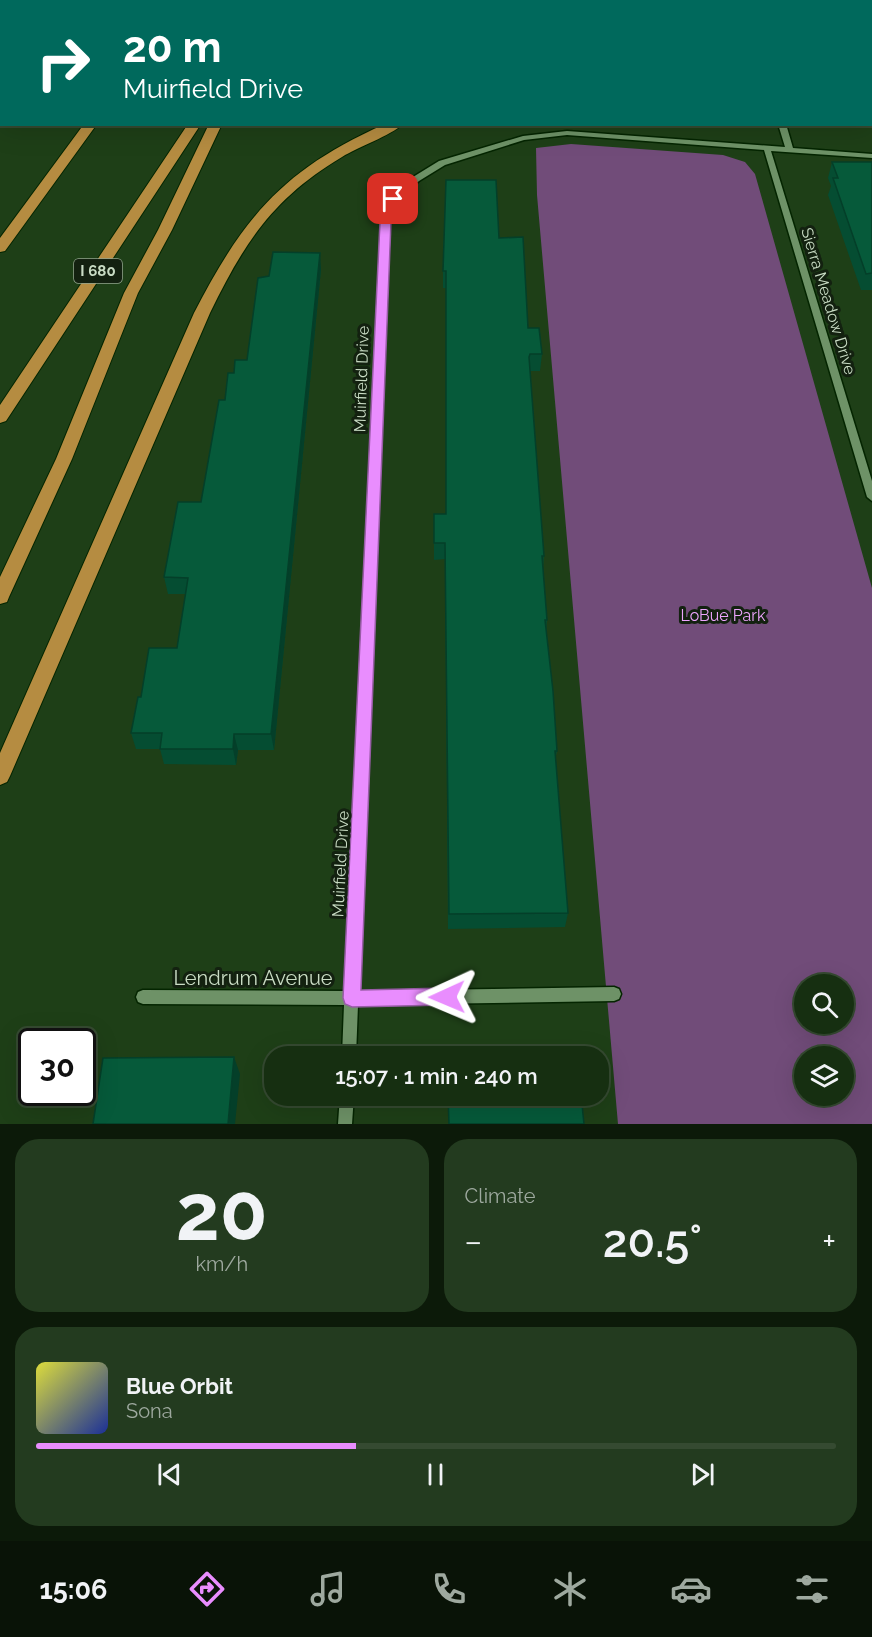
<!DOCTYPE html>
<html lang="en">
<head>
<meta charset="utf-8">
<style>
	body { margin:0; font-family:Raleway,sans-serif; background:#233b1f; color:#f1f3f6; height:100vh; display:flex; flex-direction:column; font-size:22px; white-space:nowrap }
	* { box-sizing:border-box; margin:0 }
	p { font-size:20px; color:#9ea99f }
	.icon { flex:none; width:33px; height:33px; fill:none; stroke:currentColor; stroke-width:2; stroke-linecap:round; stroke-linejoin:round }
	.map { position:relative; height:1124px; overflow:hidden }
	.side { display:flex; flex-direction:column; gap:15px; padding:15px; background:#0c1a09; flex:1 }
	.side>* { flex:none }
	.guide { position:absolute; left:0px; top:0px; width:873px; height:126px; box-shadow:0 6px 24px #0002,0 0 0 2px #354a31; background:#00695c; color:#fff; overflow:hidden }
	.buttons { position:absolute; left:794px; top:974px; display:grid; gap:12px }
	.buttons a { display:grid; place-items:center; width:60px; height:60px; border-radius:50%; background:#162f11; box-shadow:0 6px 24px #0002,0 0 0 2px #354a31; font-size:30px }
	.speed { position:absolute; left:18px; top:1028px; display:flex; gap:12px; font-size:30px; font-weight:700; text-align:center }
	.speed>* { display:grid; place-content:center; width:78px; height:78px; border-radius:50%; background:#162f11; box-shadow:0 6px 24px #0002,0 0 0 2px #354a31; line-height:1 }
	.speed .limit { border:3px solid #111; border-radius:9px; background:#fff; color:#111 }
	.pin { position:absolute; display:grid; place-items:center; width:51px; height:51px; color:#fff; margin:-26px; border-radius:12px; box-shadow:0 3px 9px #0006 }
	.me { position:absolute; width:66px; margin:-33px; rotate:269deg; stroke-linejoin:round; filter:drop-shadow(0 0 4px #0008) }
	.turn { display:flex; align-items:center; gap:21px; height:126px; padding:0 24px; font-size:27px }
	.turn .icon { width:78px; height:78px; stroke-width:2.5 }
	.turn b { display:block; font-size:42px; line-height:51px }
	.big { font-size:45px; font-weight:600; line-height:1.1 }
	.side .tile { flex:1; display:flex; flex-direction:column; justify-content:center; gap:9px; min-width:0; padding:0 21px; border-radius:24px; background:#233b1f }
	.side .dial { align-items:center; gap:0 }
	.dial b { font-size:78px; line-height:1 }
	.song { display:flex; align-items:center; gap:18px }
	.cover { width:72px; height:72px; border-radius:9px; background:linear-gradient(135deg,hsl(60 70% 55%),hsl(230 70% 35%)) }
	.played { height:6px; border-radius:3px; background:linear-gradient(90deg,#e98dfe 40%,#354a31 40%) }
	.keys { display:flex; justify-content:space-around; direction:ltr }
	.heat { display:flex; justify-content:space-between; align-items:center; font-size:33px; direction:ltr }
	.side .tiles { flex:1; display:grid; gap:15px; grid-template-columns:1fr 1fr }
	.tile:last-child { grid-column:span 2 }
	.trip { position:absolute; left:264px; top:1046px; width:345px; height:60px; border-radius:24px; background:#162f11; box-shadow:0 6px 24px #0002,0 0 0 2px #354a31; font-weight:600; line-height:60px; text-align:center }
	.tab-bar { display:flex; height:96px; justify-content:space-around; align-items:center; background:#091307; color:#9ea99f }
	.tab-bar .icon { width:42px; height:42px }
	.tab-bar .active { color:#e98dfe }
	.tab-bar b { font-size:27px; color:#f1f3f6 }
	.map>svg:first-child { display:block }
	.green { fill:#714c79; fill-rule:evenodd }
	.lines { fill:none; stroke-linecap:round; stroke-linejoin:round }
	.minor-casing { stroke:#042500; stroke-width:3 }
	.highway-casing { stroke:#042500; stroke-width:2 }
	.minor { fill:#6e9267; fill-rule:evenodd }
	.highway { fill:#b58c41; fill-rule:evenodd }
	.wall { fill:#054d32 }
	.shaded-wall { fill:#043f29 }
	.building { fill:#065a3a; stroke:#043f29; stroke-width:1.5 }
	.route { fill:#e98dfe; stroke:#975ca5; stroke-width:1.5 }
	.labels { text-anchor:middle; stroke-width:6; stroke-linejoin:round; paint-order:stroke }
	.shield { fill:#132110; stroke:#92a48e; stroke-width:1.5 }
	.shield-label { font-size:15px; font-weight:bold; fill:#c9dcc4 }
	.street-label { font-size:16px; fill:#c9dcc4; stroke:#132110 }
	.park-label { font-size:16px; fill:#eea5fe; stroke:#132110 }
	.near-street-label { font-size:20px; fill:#c9dcc4; stroke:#132110 }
</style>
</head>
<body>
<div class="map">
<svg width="872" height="1124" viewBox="0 0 872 1124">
	<rect width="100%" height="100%" fill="#1e3f17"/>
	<!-- green -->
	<path class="green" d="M571,144L723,155L745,162L755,174L872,588V1124H618L537,195L536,148ZM804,984H843V1023H804ZM804,1056H843V1095H804Z"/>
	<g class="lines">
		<defs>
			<path id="minor" d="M778,124H786L793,148L872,154V158L771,151L872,481V501L867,497L764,150L567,135L524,140L445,165L419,181L397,200L390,222L359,991L614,987L619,989L621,994L619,999L614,1001L358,1005L356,1056H342L344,1005L143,1004L138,1002L136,997L138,992L143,990L345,991L382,222L390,197L413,177L439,161L523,136L567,131L785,147Z
				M340,1095H354L352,1124H338Z"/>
			<path id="highway" d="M66,0H78L65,2Z
				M126,0H138L125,2Z
				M177,0H189L177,2Z
				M271,0H283L271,2Z
				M325,0H337V2H325Z
				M567,0H579L567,2Z
				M613,0H625V2H613Z
				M0,42H2L0,50Z
				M2,116V124L0,125V117Z
				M84,124H97L5,251L0,252V238Z
				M188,124H201L6,421L0,423V405Z
				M209,124H222L172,230L138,293L72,459L9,597L7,602L0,604V577L56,459L124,293L158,230Z
				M385,124H403C390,136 358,147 342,157C273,198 244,243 210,313L10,776L7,782L0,785V753L194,313C244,216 284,169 385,124Z"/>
		</defs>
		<!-- minor casing -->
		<use href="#minor" class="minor-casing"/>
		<!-- highway casing -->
		<use href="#highway" class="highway-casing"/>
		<!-- minor -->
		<use href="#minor" class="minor"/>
		<!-- highway -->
		<use href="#highway" class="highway"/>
	</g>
	<!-- wall -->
	<path class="wall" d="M872,49V128H829L828,126H791V124H872Z
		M832,162H872V290H861L828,195L831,186L828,178Z
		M499,238L528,328L542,354L540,371H530L544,556L543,568L547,620L546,631L557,751L555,761L568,913L565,927L448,929L445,559L434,560V514H446V288H443V271Z
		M321,269L274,750H238L236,765L164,764L160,749H136L131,733L141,697L177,648L186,594H168L164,577L201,502L225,400L234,373L247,360Z"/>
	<!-- shaded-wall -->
	<path class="shaded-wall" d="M320,253L321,269L274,750L271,734Z
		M234,734L238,750L236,765L233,749Z
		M234,1057L240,1074L235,1124H228Z"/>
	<!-- building -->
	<path class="building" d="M758,0H850L851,2H759Z
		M832,162H872V273L866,274L833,178H838Z
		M446,180H496L499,238L523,237L528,328H539L542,354H530L529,357L544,556H542L547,620H545L553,691L557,751H555L568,913L449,914L445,543H434V514H446V271H443Z
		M273,252L320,253L271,734H234L233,749H160L162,733H131L138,697H141L149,648H177L188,578L164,577L178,502H201L219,400H225L228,373H234L235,360H247L258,278L269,276Z
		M563,1055V1056H482Z
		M234,1057L228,1124H93L103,1058Z
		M448,1095H581L584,1124H449Z"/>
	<!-- route -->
	<path class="route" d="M393,196L399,199L391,222L361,990L447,988L453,991L456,997L453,1003L447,1005L352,1007L345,1004L343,998L380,222L388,199Z"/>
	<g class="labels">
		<!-- shield labels -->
		<rect class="shield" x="74" y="259" width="48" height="24" rx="4.5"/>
		<g class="shield-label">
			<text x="98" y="276">I 680</text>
		</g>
		<!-- street labels -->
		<g class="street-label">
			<text transform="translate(829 301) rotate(73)" y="6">Sierra Meadow Drive</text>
			<text transform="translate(361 379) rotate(-88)" y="6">Muirfield Drive</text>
			<text transform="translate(340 864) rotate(-87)" y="6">Muirfield Drive</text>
		</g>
		<!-- park labels -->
		<g class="park-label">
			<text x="723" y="621">LoBue Park</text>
		</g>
		<!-- near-street labels -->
		<g class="near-street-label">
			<text x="253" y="985">Lendrum Avenue</text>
		</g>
	</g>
</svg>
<div class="buttons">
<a><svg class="icon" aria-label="search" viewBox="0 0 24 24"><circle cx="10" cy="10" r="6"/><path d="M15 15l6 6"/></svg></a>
<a><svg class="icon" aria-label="layers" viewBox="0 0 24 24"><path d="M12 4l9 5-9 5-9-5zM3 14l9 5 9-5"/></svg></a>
</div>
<div class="speed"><div class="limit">30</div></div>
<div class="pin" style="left:393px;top:199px;background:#d93025"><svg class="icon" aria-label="arrive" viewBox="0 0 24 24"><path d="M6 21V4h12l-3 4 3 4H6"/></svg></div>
<svg class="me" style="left:447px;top:997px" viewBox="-20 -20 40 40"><path d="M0-17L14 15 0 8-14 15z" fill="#e98dfe" stroke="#fff" stroke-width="4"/></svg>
<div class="trip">15:07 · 1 min · 240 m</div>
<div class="guide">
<div class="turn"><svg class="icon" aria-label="right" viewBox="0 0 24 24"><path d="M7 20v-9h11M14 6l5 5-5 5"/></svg><div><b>20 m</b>Muirfield Drive</div></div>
</div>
</div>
<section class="side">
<div class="tiles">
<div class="tile dial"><b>20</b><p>km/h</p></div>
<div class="tile"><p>Climate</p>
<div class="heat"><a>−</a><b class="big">20.5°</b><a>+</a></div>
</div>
<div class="tile">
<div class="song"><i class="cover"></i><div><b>Blue Orbit</b><p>Sona</p></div></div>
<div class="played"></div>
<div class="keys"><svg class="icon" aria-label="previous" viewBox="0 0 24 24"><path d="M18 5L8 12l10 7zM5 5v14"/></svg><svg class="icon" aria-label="pause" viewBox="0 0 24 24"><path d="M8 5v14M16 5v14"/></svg><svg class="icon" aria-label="next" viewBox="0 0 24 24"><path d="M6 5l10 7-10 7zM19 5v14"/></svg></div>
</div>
</div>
</section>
<nav class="tab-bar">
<b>15:06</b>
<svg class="icon active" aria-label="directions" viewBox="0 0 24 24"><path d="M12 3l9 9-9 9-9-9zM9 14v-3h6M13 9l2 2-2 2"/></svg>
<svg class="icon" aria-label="music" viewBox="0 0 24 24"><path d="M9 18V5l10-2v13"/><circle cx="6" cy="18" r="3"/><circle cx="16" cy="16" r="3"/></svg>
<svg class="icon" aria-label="phone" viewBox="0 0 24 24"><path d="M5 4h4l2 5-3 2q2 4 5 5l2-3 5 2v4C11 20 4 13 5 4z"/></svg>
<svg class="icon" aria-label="climate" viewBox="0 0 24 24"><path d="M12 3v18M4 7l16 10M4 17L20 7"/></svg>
<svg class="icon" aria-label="car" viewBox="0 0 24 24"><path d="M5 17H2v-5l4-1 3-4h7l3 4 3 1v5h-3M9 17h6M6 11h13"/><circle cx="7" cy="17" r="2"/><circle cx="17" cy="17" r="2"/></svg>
<svg class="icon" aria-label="filters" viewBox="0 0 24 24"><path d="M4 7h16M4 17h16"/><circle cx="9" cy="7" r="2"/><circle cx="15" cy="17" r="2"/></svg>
</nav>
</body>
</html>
